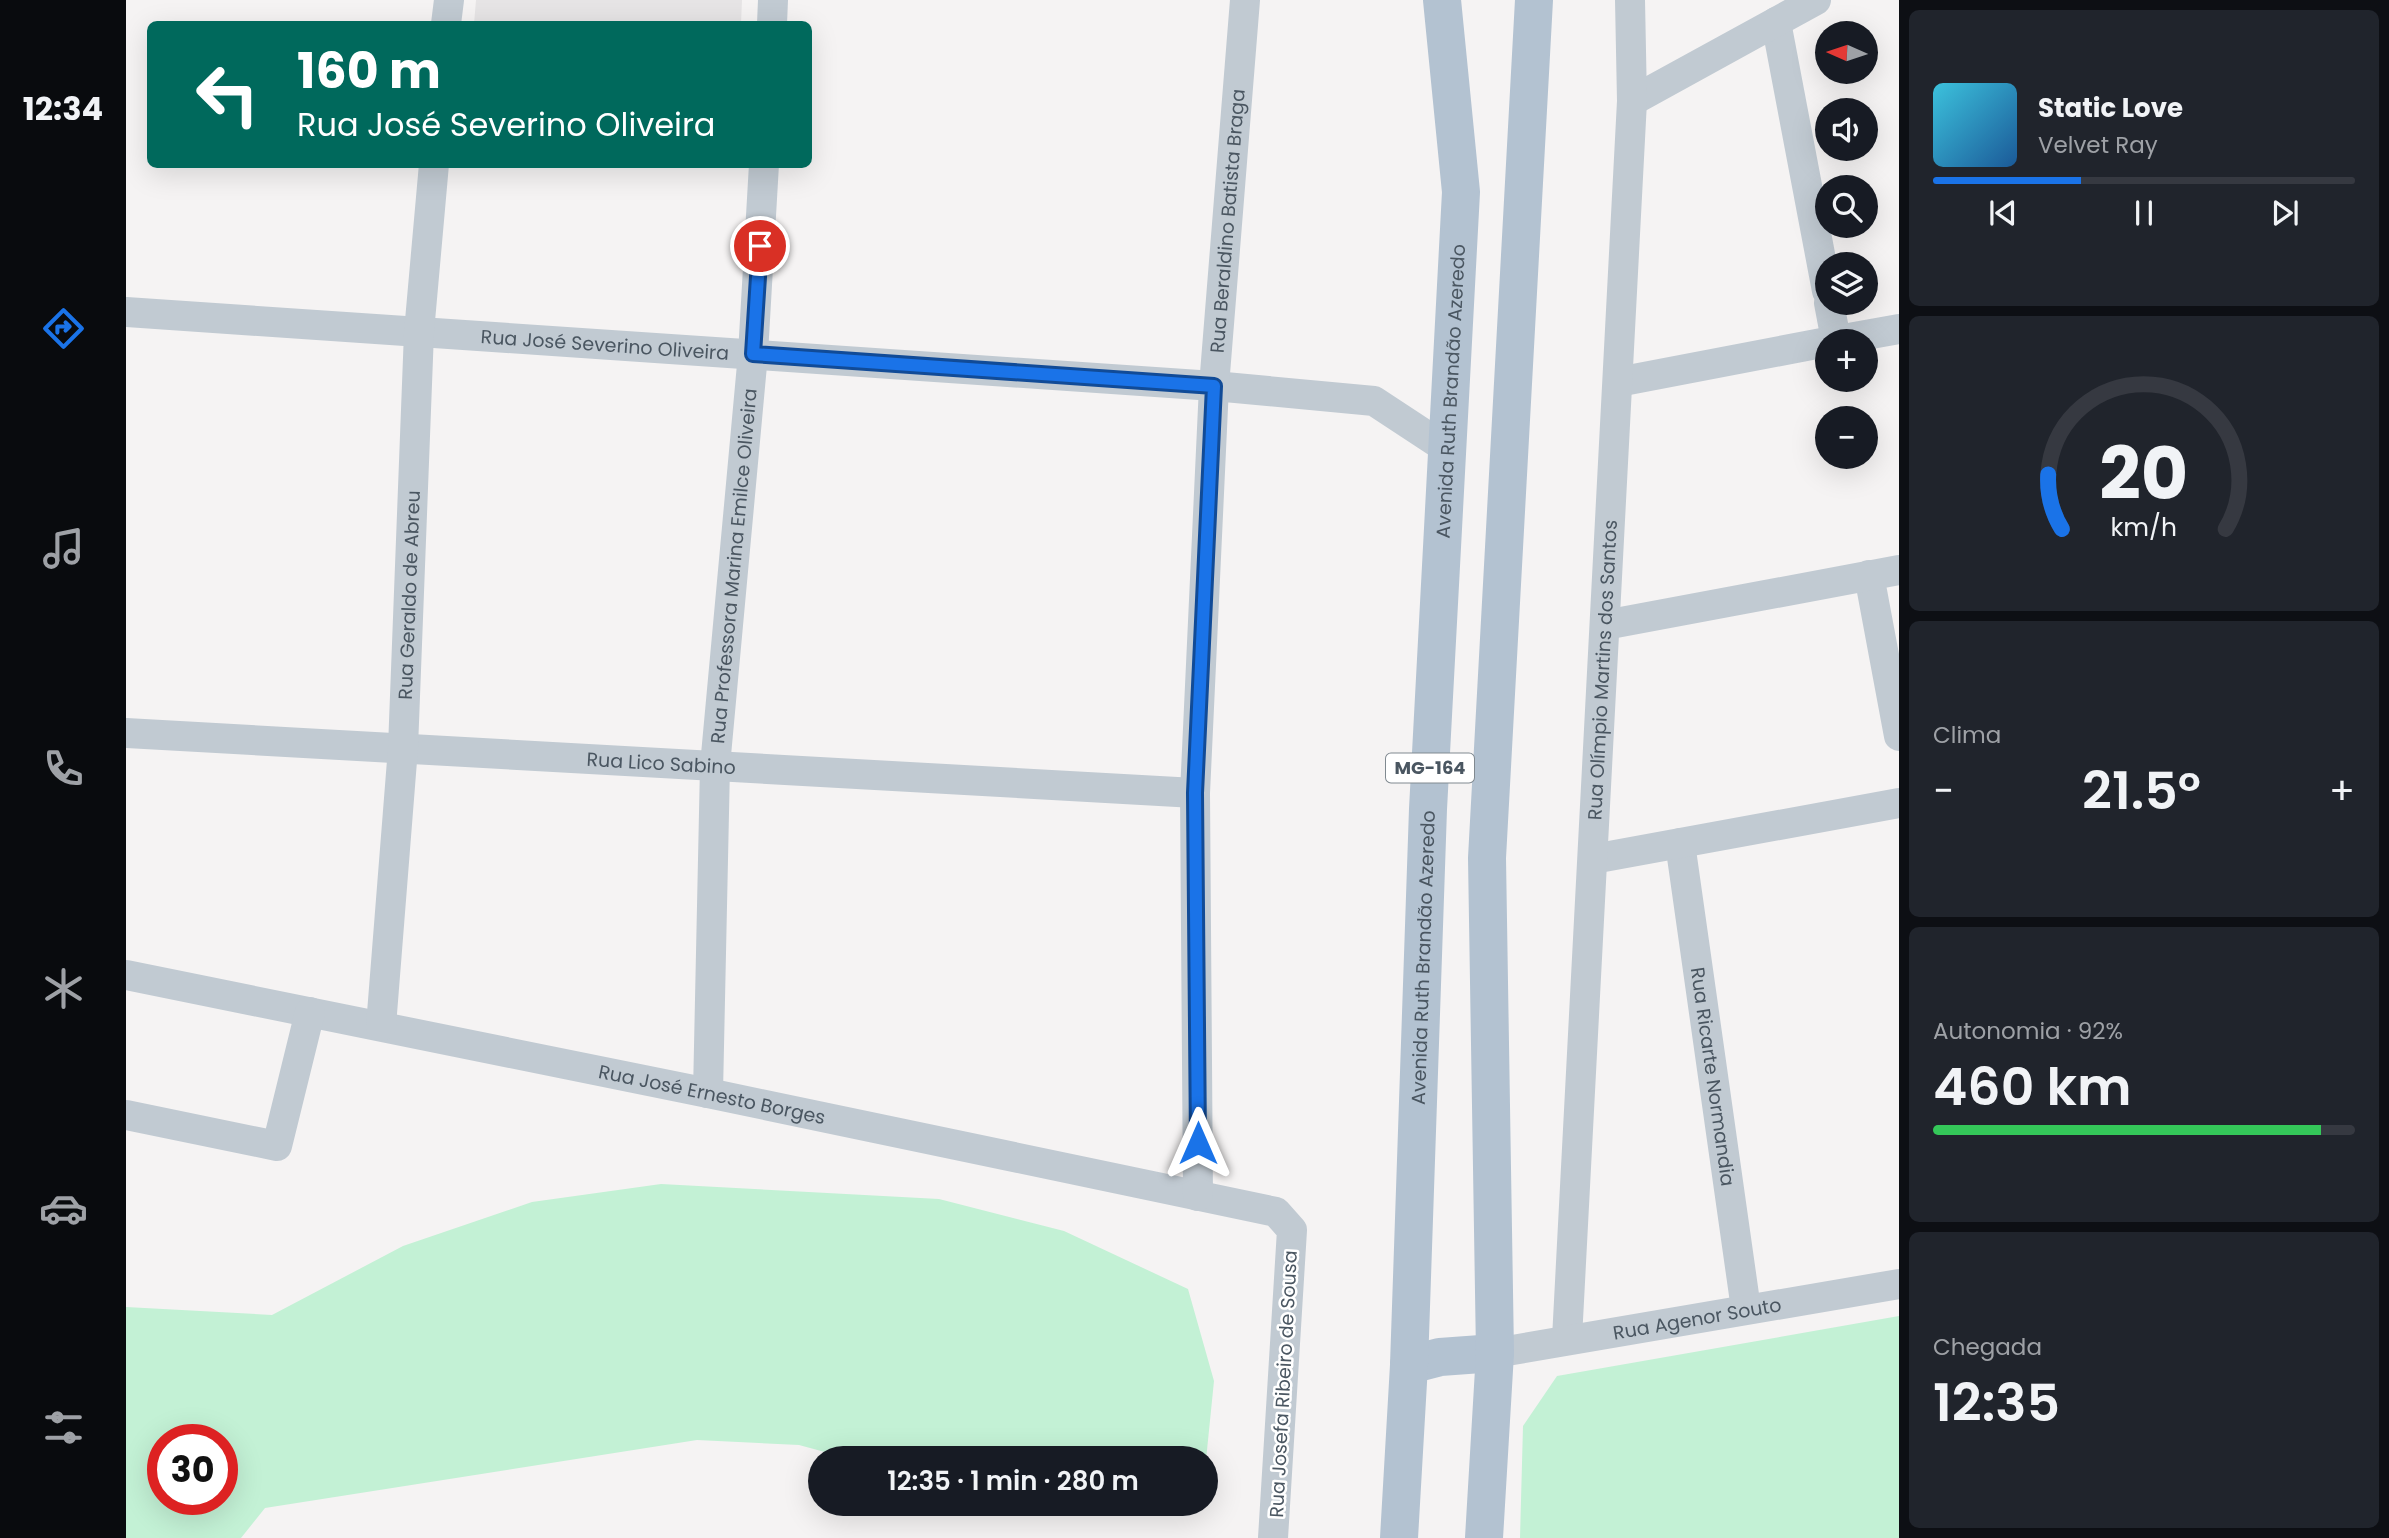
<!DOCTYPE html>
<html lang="pt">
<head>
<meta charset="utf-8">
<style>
	body { margin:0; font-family:Poppins,sans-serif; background:#20242c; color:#f1f3f6; height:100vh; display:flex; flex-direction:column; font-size:26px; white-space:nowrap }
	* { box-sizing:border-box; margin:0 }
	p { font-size:23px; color:#9ea1a6 }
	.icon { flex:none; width:38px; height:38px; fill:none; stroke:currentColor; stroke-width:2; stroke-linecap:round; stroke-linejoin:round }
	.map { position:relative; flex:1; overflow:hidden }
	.side { display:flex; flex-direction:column; gap:10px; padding:10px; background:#0d0f14; width:490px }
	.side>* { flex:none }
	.hud { position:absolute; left:21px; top:21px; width:665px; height:147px; border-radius:10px; box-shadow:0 7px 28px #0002; background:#00695c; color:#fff; overflow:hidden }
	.needle { width:46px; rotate:273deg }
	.tools { position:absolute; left:1689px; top:21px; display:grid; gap:14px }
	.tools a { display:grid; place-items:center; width:63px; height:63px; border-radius:50%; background:#171b24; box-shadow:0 7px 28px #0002; font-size:35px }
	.speed { position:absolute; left:21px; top:1424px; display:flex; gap:14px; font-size:35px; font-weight:700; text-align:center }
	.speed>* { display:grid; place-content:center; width:91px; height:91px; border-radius:50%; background:#171b24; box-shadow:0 7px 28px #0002; line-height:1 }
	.speed .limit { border:10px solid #d22; background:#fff; color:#111 }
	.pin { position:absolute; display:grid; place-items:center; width:60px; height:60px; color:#fff; margin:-30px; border:4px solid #fff; border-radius:50%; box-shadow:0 2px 7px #0007 }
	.me { position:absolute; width:77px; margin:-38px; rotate:0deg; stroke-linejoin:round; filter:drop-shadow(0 0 5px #0008) }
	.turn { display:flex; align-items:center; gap:24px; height:147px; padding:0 35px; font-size:32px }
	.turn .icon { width:91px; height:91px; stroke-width:2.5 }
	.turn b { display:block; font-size:49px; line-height:60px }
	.big { font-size:52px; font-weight:600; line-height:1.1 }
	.side .card { flex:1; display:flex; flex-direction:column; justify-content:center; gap:10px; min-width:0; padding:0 24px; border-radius:10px; background:#20242c }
	.side .dial { align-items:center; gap:0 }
	.dial svg { height:182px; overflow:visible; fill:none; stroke:#363941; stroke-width:7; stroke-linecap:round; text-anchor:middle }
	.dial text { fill:#f1f3f6; stroke:none }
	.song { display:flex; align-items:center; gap:21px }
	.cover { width:84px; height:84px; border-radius:10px; background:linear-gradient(135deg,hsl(190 70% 55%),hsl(210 70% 35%)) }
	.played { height:7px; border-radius:4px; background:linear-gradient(90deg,#1a73e8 35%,#363941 35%) }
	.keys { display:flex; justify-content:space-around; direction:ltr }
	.heat { display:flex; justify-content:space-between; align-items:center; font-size:38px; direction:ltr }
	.charge { height:10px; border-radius:5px; background:linear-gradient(90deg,#34c759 92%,#363941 0) }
	.trip { position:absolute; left:682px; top:1446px; width:410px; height:70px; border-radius:35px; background:#171b24; box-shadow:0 7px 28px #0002; font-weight:600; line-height:70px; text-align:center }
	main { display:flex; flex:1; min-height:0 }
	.tabs { display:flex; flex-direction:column; width:126px; justify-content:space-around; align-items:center; background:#090b0e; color:#9ea1a6 }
	.tabs .icon { width:49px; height:49px }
	.tabs .current { color:#1a73e8 }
	.tabs b { font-size:32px; color:#f1f3f6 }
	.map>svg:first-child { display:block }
	.education { fill:#e6e4e5 }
	.green { fill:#c3f1d5; fill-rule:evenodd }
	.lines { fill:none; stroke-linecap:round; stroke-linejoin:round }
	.minor { stroke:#c1cad2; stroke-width:30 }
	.primary { stroke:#b3c2d1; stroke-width:38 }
	.route-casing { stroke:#114b97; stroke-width:18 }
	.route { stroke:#1a73e8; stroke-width:12 }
	.labels { text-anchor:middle; stroke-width:5; stroke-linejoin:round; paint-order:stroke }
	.shield { fill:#fff; stroke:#808990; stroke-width:2 }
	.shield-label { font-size:18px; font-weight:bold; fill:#4a5661 }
	.street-label { font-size:19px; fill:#4a5661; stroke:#fff }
</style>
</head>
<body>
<main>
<nav class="tabs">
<b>12:34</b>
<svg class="icon current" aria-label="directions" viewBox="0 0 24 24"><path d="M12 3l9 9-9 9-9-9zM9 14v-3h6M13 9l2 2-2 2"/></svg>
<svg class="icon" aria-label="music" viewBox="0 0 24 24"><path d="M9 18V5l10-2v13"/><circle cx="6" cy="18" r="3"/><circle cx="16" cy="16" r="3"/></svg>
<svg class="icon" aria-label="phone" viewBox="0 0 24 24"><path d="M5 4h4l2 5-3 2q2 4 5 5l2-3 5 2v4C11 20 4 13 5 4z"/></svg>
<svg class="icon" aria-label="climate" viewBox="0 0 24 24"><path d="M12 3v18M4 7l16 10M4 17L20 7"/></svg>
<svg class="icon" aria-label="car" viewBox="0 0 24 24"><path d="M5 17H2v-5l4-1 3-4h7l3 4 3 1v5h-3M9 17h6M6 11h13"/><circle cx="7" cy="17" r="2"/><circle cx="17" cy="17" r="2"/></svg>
<svg class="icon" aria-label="filters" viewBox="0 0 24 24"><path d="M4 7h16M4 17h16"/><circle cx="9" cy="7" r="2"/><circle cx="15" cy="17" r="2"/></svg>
</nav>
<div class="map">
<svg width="1773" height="1538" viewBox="0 0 1773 1538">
	<rect width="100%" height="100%" fill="#f5f3f3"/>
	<!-- education -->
	<path class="education" d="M350,0H616L615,24H348Z"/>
	<!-- green -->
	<path class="green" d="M535,1184L813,1199L938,1231L1062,1289L1088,1381L1080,1460V1458H721L673,1445L571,1440L139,1508L115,1538H0V1307L146,1315L277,1246L406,1202ZM37,1440H96V1500H37Z
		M1773,1316V1538H1394L1397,1426L1431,1376Z"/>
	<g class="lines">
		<!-- minor -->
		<g class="minor">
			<path d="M1650,22L1701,291"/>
			<path d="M320,24L323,0"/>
			<path d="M646,24L647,0"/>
			<path d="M1506,101L1690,0"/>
			<path d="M1703,303L1710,340"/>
			<path id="s1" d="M0,312L1088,386L1248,401L1321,449"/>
			<path d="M1706,341L1773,329"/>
			<path d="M1492,382L1701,342"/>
			<path d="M1743,575L1773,736"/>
			<path d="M1479,625L1773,570"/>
			<path id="s2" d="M0,733L1069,793"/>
			<path id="s3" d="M1554,843L1620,1309"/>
			<path d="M1467,859L1773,803"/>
			<path id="s4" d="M0,975L582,1093L1150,1212L1166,1230L1147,1538"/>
			<path id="s5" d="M255,1026L277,748L293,332L308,164"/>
			<path id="s6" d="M582,1093L589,766L627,354L638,164"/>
			<path d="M0,1115L151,1146L184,1012"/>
			<path id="s7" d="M1072,1196L1069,793L1088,386L1119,0"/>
			<path id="s8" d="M1441,1339L1506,101L1504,0"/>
			<path id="s9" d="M1369,1353L1773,1284"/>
		</g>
		<!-- primary -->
		<g class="primary">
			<path d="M1283,1365L1314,1357L1369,1353"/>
			<path id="s10" d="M1273,1538L1283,1365L1302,809L1335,192L1316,0"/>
			<path d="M1358,1538L1369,1353L1361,858L1408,0"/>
		</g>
	</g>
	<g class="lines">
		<defs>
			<path id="route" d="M634,246L627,354L1088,386L1069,793L1072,1143"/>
		</defs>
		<!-- route casing -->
		<use href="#route" class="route-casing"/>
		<!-- route -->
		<use href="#route" class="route"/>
	</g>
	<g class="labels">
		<!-- shield labels -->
		<rect class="shield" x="1260" y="753.5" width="88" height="29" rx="5"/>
		<g class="shield-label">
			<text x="1304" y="774">MG-164</text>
		</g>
		<!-- street labels -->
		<g class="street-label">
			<text dy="7" stroke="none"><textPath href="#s7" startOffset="976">Rua Beraldino Batista Braga</textPath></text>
			<text dy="7" stroke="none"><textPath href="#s1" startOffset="480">Rua José Severino Oliveira</textPath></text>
			<text dy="7" stroke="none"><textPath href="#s10" startOffset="1148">Avenida Ruth Brandão Azeredo</textPath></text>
			<text dy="7" stroke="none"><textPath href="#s6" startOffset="528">Rua Professora Marina Emilce Oliveira</textPath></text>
			<text dy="7" stroke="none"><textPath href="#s5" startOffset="432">Rua Geraldo de Abreu</textPath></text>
			<text dy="7" stroke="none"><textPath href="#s8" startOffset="670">Rua Olímpio Martins dos Santos</textPath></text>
			<text dy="7" stroke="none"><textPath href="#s2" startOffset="536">Rua Lico Sabino</textPath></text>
			<text dy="7" stroke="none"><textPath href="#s10" startOffset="581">Avenida Ruth Brandão Azeredo</textPath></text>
			<text dy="7" stroke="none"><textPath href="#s3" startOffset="236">Rua Ricarte Normandia</textPath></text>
			<text dy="7" stroke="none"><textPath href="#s4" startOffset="598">Rua José Ernesto Borges</textPath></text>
			<text dy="7" stroke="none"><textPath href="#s9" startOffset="205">Rua Agenor Souto</textPath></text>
			<text transform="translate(1157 1384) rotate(-87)" y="7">Rua Josefa Ribeiro de Sousa</text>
		</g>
	</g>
</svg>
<div class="tools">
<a><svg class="needle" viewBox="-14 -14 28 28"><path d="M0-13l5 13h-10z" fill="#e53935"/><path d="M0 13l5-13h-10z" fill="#9ea1a6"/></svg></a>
<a><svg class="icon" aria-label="sound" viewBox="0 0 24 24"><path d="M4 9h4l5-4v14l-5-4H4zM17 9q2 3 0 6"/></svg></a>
<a><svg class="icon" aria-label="search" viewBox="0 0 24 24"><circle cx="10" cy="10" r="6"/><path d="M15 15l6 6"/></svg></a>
<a><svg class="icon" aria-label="layers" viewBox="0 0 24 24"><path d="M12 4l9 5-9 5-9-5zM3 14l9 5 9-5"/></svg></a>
<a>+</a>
<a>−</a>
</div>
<div class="speed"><div class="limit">30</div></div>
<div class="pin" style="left:634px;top:246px;background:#d93025"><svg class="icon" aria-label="arrive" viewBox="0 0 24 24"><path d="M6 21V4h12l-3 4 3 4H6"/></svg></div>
<svg class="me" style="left:1072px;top:1143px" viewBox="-20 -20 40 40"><path d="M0-17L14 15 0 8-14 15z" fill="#1a73e8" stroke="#fff" stroke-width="4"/></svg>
<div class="trip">12:35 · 1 min · 280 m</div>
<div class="hud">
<div class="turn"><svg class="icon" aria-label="left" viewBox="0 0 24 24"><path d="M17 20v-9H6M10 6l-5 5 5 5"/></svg><div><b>160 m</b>Rua José Severino Oliveira</div></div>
</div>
</div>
<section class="side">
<div class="card">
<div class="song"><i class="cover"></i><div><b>Static Love</b><p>Velvet Ray</p></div></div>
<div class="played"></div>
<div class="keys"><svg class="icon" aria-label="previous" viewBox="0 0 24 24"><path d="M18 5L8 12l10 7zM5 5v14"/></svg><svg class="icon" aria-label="pause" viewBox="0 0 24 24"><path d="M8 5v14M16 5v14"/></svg><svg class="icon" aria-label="next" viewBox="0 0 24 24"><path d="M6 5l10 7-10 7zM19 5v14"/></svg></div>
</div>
<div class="card dial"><svg viewBox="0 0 100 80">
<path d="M14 69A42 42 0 1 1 86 69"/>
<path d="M14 69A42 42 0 0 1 8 45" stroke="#1a73e8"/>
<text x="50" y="56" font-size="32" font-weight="700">20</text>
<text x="50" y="72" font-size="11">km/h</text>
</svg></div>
<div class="card"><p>Clima</p>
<div class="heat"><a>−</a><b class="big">21.5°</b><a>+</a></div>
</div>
<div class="card"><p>Autonomia · 92%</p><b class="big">460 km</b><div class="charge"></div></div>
<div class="card"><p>Chegada</p><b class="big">12:35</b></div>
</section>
</main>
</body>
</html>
